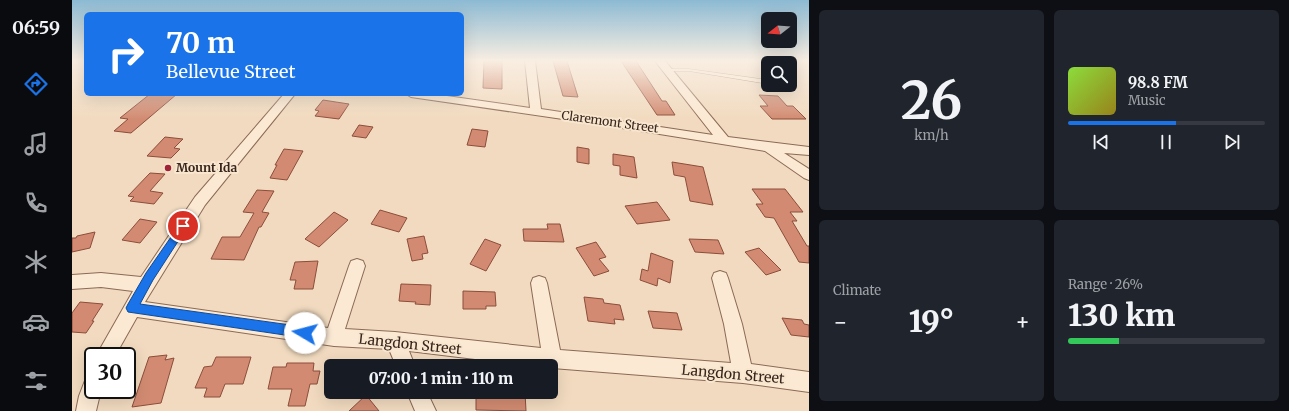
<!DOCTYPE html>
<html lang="en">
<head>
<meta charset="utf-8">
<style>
	body { margin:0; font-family:Merriweather,serif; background:#20242c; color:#f1f3f6; height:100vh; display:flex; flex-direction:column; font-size:15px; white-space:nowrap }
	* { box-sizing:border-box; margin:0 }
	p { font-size:13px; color:#9ea1a6 }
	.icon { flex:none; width:22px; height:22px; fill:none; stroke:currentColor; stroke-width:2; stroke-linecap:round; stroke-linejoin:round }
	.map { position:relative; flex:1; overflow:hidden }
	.panel { display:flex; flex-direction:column; gap:10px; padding:10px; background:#0d0f14; width:480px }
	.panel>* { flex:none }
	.guide { position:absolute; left:12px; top:12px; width:380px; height:84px; border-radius:6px; box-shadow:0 4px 16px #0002; background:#1a73e8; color:#fff; overflow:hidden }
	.needle { width:26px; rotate:253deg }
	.fabs { position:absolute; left:689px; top:12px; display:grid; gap:8px }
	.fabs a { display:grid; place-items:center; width:36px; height:36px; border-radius:6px; background:#171b24; box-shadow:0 4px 16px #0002; font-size:20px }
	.speed { position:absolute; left:12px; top:347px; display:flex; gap:8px; font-size:20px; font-weight:700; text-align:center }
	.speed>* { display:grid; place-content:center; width:52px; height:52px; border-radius:50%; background:#171b24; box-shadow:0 4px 16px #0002; line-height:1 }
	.speed .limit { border:2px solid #111; border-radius:6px; background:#fff; color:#111 }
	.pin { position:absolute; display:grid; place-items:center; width:34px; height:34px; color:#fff; margin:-17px; border:2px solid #fff; border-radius:50%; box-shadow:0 1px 4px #0007 }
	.me { position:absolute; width:44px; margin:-22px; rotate:278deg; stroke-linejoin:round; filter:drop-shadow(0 0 3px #0008) }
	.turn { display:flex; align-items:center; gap:14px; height:84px; padding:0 16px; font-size:18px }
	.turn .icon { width:52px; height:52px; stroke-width:2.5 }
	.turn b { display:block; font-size:28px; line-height:34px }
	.big { font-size:30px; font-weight:800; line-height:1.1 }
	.panel .widget { flex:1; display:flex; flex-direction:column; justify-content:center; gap:6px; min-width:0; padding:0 14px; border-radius:6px; background:#20242c }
	.panel .dial { align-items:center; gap:0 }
	.dial b { font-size:52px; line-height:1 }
	.song { display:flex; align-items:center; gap:12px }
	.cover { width:48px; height:48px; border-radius:6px; background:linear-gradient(135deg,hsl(90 70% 55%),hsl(50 70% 35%)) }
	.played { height:4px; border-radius:2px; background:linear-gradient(90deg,#1a73e8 55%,#363941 55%) }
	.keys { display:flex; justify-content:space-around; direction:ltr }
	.heat { display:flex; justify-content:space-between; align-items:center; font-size:22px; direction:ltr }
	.charge { height:6px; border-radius:3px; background:linear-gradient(90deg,#34c759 26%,#363941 0) }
	.panel .tiles { flex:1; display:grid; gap:10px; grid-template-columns:repeat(2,1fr) }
	.trip { position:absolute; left:252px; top:359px; width:234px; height:40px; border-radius:6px; background:#171b24; box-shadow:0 4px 16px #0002; font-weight:800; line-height:40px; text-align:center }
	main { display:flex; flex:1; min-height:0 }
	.dock { display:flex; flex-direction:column; width:72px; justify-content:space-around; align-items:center; background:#090b0e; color:#9ea1a6 }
	.dock .icon { width:28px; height:28px }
	.dock .selected { color:#1a73e8 }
	.dock b { font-size:18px; color:#f1f3f6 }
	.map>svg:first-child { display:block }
	.building { fill:#d28b72; stroke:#8c4d3a }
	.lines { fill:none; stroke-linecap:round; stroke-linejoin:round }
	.lane-casing { stroke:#8b6a56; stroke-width:1 }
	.street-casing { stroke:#8b6a56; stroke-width:2 }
	.lane { fill:#fbe9d3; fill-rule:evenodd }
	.street { fill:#fbe9d3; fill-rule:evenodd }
	.route { fill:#1a73e8; stroke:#114b97 }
	.poi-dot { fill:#9f2237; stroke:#f8e6cf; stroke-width:1.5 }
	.labels { text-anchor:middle; stroke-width:4; stroke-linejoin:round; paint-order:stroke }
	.street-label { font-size:12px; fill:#3a251c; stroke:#f8e6cf }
	.poi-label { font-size:12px; font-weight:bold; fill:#3a251c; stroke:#f8e6cf; text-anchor:start }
	.near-street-label { font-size:14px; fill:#3a251c; stroke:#f8e6cf }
</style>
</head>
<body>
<main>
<nav class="dock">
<b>06:59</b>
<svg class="icon selected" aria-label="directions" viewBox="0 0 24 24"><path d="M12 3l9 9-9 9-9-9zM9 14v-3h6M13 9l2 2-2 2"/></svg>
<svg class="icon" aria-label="music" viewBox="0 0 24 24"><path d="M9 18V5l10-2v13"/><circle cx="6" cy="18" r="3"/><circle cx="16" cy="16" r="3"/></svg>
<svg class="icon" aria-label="phone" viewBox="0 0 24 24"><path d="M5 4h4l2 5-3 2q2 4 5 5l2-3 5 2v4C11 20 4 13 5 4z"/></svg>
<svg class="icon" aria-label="climate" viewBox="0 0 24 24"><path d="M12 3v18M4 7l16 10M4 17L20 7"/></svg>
<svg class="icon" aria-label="car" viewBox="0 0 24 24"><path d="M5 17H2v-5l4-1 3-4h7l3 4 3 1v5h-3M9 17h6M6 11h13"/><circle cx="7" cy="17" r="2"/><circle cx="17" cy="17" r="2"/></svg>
<svg class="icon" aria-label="filters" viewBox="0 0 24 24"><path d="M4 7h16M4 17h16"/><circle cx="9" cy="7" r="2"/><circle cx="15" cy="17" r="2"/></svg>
</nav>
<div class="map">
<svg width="737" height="411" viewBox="0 0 737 411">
	<rect width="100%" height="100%" fill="#f1dabf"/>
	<!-- building -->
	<path class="building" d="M412,61H430V89L411,88Z
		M481,61H495L506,97L491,96Z
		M549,61H564L590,101H594L603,115H585Z
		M78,94H105L59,133L42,131L56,119L48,118Z
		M687,95L706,96L715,106H721L734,119H700L688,106H696Z
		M251,100L277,104L267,119L243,116L247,111L243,110Z
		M287,125L301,127L294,138L280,136Z
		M400,129L416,131L413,147L395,145Z
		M93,137L111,139L102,148L108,149L99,158L75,156Z
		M505,147L517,149V164L505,162Z
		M212,149L231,151L215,180L198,178L205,165H203Z
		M541,154L562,157L565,178L548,175V166L541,165Z
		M600,162L631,167L641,205L618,201L613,177L602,175Z
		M78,173L93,174L78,191L91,193L82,204L58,201L62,197L56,196Z
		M680,189H713L731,212H718L725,221H720L735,246H737V263L727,262L702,218L693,217L684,204H691Z
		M185,190L202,191L190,212L197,213L189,227H187L172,260L139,259L150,237H168L182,213L171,212Z
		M585,202L598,220L565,224L553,206Z
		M308,210L335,218L327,232L299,224Z
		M262,212L276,220L247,247L233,239Z
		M68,219L85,222L68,243L50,240Z
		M475,224H488L492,242L452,241L451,229H476Z
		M23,232L18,248L0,252V238H4L5,236Z
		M352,236L356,253L350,254L351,259L340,261L335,239Z
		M413,239L429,245L414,271L398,264Z
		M617,239L646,240L652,254L623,252Z
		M524,242L534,257L527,259L537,271L522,276L504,248Z
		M687,248L709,270L694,275L673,252Z
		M579,253L601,261L598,283L586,278L585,286L568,280L570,269L576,271Z
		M246,261L241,289H222L224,280H218L223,262Z
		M329,284L359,285L358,305L343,304L344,302L327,301Z
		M391,291L423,292L424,306H414V309H391Z
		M512,297L531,299L532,303L548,305L552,320L542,319L543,324L516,321Z
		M8,302L31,304L20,321H22L14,333L0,332V313Z
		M576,311L605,313L610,330L581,328Z
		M710,318L730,320L732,324L737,325V337L719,335Z
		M95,355L93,360L102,358L89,403L60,407L77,357Z
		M144,357H179L171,384H153L148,397H132L135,388H123L132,367L140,366Z
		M215,363H242L241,371H248L245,384H238L233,406H216L220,389H196L201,367H214Z
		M404,392H453L454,411L404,410Z
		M294,395L307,411H277Z"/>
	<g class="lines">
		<defs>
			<path id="lane" d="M593,69H617L696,80V84L617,71H593Z"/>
			<path id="street" d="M453,61H463L469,109L641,135L583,61H593L656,137L737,147V155L712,153L737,169V180L732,178L693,151L525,124L339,97L334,94H361L458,108Z
				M212,94H223L133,205L73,302L256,328L277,266L279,261L285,259L291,261L293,266L273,329L323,332L469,348L459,283L461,278L467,276L473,278L475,283L488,350L659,363L652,324L640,278L642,273L648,271L654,273L656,278L670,324L679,364L737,372V392L671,383L480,368L479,366H460L337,351L343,366H324L317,349L262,346L65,317L43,356H24L61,291L29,287L0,289V275L29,273L69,277L123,197Z
				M21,375V390H29L24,411H4L7,396L14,378Z
				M335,392H355L364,411H343Z"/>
		</defs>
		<!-- lane casing -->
		<use href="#lane" class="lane-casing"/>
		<!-- street casing -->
		<use href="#street" class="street-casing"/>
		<!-- lane -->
		<use href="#lane" class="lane"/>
		<!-- street -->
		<use href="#street" class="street"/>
	</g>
	<!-- sky -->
	<linearGradient id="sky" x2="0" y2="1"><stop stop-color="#8cbad3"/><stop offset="0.51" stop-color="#f9eee2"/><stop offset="1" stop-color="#f9eee2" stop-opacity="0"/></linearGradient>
	<rect width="737" height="119" fill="url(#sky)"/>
	<!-- route -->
	<path class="route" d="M111,223L115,224L116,226L81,280L68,304L233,327L237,329L239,333L237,337L233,338L56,312L54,308L56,304L74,273L108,224Z"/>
	<!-- markers -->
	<circle class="poi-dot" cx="96" cy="168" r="4"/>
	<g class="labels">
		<!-- street labels -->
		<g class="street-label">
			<text transform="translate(538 122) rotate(8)" y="4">Claremont Street</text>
		</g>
		<!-- poi labels -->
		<g class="poi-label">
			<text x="104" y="172">Mount Ida</text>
		</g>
		<!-- near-street labels -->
		<g class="near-street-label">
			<text transform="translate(338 344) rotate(6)" y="5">Langdon Street</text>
			<text transform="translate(661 374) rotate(5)" y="5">Langdon Street</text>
		</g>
	</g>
</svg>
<div class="fabs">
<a><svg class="needle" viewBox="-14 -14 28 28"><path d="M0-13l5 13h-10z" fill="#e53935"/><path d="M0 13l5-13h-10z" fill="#9ea1a6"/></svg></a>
<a><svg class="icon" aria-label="search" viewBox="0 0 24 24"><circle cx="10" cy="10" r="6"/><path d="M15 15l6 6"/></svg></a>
</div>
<div class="speed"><div class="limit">30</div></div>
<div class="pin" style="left:111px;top:226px;background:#d93025"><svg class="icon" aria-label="arrive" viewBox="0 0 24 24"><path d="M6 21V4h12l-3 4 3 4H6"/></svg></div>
<svg class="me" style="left:233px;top:333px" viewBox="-20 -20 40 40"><circle r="19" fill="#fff"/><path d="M0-13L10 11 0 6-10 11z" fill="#1a73e8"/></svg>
<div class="trip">07:00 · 1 min · 110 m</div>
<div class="guide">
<div class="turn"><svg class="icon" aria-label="right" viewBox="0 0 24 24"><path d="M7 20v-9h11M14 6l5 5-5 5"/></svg><div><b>70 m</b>Bellevue Street</div></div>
</div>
</div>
<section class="panel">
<div class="tiles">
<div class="widget dial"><b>26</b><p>km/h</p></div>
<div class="widget">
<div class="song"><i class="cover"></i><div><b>98.8 FM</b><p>Music</p></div></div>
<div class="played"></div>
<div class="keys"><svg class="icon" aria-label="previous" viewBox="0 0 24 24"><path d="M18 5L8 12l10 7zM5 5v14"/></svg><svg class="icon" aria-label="pause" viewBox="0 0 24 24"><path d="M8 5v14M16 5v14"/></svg><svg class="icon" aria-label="next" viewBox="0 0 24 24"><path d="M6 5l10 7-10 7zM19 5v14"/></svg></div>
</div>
<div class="widget"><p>Climate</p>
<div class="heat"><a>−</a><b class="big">19°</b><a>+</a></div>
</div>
<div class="widget"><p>Range · 26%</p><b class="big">130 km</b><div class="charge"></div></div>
</div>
</section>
</main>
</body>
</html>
